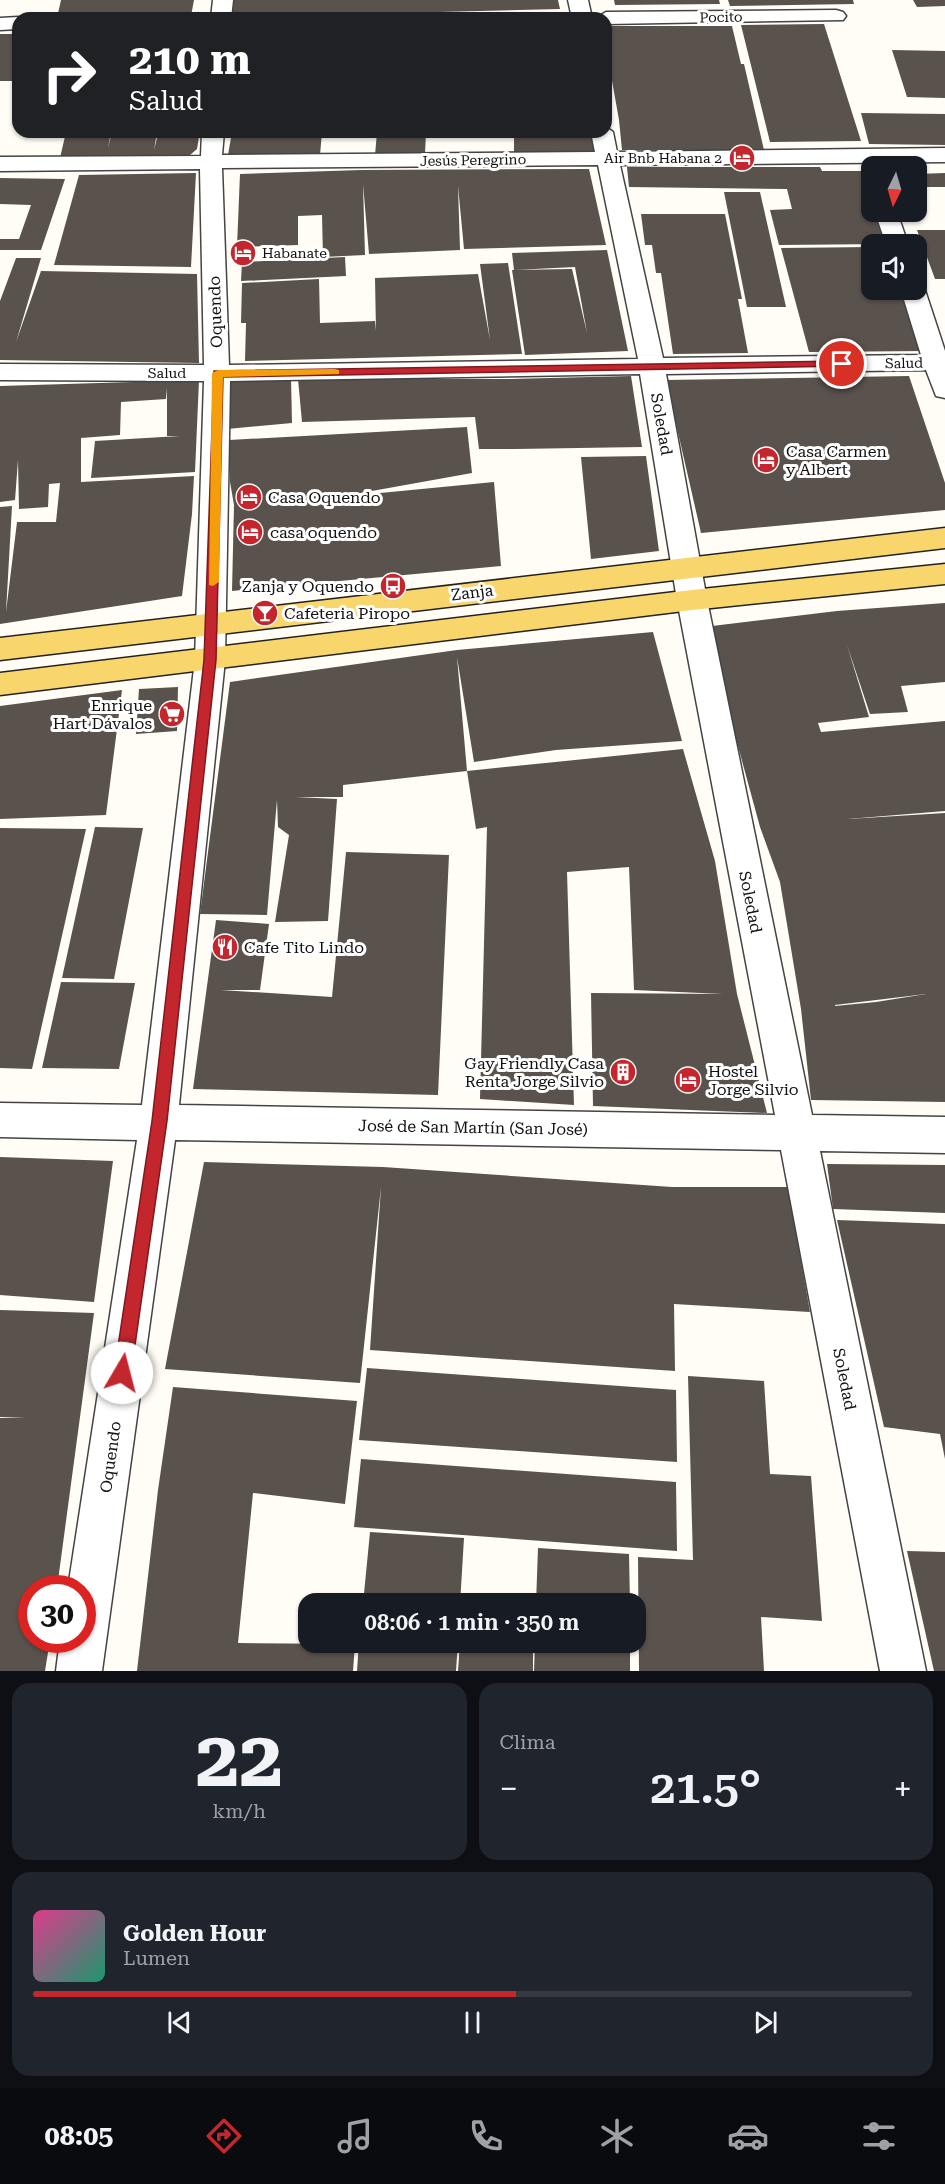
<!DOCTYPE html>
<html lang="es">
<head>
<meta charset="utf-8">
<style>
	body { margin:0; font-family:"Roboto Serif",serif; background:#20242c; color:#f1f3f6; height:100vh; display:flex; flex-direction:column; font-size:22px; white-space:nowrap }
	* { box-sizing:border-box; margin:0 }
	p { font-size:20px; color:#9ea1a6 }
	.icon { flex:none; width:33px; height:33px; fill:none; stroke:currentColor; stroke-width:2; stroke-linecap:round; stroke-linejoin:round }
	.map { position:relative; height:1671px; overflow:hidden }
	.details { display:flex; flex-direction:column; gap:12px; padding:12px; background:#0d0f14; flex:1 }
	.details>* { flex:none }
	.hud { position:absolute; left:12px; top:12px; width:600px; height:126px; border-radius:18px; box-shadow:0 2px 4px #0004; background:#202124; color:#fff; overflow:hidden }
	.needle { width:39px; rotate:185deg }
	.controls { position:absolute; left:861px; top:156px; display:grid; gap:12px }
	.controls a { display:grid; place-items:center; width:66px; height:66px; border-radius:12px; background:#171b24; box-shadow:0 2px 4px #0004; font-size:30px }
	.speed { position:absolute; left:18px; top:1575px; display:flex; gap:12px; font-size:30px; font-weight:700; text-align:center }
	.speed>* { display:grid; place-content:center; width:78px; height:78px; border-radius:50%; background:#171b24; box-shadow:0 2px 4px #0004; line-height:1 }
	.speed .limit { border:9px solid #d22; background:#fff; color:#111 }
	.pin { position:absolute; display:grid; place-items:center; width:51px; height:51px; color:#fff; margin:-26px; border:3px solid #fff; border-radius:50%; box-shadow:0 2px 6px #0007 }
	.me { position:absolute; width:66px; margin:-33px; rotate:8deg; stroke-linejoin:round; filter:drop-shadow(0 0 4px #0008) }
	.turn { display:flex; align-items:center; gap:21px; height:126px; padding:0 18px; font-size:27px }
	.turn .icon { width:78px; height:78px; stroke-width:2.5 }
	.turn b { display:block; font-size:42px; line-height:51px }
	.big { font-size:45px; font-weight:600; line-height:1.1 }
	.details .tile { flex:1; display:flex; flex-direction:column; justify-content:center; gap:9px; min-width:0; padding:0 21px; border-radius:18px; background:#20242c }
	.details .dial { align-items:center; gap:0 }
	.dial b { font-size:78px; line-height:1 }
	.song { display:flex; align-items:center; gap:18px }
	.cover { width:72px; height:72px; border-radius:9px; background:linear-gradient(135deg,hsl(330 70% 55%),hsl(160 70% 35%)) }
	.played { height:6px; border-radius:3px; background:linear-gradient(90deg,#c4262e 55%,#363941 55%) }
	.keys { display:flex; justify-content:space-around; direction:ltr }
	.heat { display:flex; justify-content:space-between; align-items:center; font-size:33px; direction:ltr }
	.details .tiles { flex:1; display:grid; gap:12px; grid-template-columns:1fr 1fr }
	.tile:last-child { grid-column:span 2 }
	.trip { position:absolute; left:298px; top:1593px; width:348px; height:60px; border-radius:18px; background:#171b24; box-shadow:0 2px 4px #0004; font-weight:600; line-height:60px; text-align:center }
	.tabs { display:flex; height:96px; justify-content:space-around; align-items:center; background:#090b0e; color:#9ea1a6 }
	.tabs .icon { width:42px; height:42px }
	.tabs .on { color:#c4262e }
	.tabs b { font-size:27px; color:#f1f3f6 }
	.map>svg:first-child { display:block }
	.building { fill:#5a524d; fill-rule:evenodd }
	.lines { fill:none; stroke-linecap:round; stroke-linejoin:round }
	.minor-casing { stroke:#444; stroke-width:3 }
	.major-casing { stroke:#222; stroke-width:3 }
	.minor { fill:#fff; fill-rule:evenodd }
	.major { fill:#f9d66b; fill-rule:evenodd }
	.route { fill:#c4262e; stroke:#7f191e; stroke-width:1.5 }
	.slow { fill:#f59e0b }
	.labels { text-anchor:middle; stroke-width:6; stroke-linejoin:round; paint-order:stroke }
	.far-street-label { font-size:14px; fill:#111; stroke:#fff }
	.far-poi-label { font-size:14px; fill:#111; stroke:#fff; text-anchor:end }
	.street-label { font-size:16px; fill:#111; stroke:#fff }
	.poi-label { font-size:16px; fill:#111; stroke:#fff; text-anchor:start }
</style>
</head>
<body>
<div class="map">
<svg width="945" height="1671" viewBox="0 0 945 1671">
	<rect width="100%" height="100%" fill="#fffdf5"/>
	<!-- building -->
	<path class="building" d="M61,0H194L191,16L57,18Z
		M234,0H558L560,9L232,17Z
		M614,0H719L720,4L615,5Z
		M728,0H853L854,4L730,6Z
		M913,0H945V6L917,7Z
		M824,24L861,141L770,142L741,25Z
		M606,26H732L741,64H744L764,150H622L619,120L606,47Z
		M0,34H18V81H0Z
		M892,50L945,51V98L907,97Z
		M861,113L945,114V145L869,144Z
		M66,132H111L108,148L112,132H157L154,150L157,138L199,137L197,149L190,155L60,158Z
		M232,132H322L320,155H228Z
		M377,132H426L425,154L375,155Z
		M503,132H592L594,153H514V137H504Z
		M627,167H820L822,171H864L872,194V212H877L887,244L779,245L770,210L792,209L787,189L629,187Z
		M589,169L606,245L464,249L458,186L460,250L369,254L363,184L365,255L323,257L322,215L298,216V245L237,247L240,174L361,170Z
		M196,173L191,267L54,265L79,175Z
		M945,173V187H916V174Z
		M0,178L65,179L41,250H0V239H19L31,205L0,204Z
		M724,192H760L786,307H747Z
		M641,214H725L742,299H738L748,353L673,354L661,273H656L652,245H645Z
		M917,230H945V279H935Z
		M872,247V290H905L924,351L809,352L781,248Z
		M607,250L628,351L525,355L512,270L572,269L587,333L575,267L514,270L512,253Z
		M345,257L346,276L241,281L242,262Z
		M16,258H41L16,342L41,271L197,274L199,363L0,360V301Z
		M508,263L522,354L245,361L246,323H241L242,283L319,279L320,323L375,321L376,331L375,278L478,274L490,340L480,264Z
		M631,376L642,447L515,449H479L475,417L302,422L298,379H510Z
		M909,376L945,483V510L701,533L666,380Z
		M228,378H291L292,423L227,429Z
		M199,380L195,472L91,478L95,441L180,436H167V388L166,399L121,402L120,435L81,438V482L194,476L192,514L182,596L0,624V507L12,506L6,612L17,522H56L60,483L49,484L48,507L19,509L18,460L15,500L0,502V386Z
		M467,427L472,473L344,496L311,499L312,505L370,501V494L494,482L501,566L232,591L234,505L230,482L229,440Z
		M646,456L659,551L591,559L581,457Z
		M945,603V682L901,686L908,712L870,714L847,645L869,717L818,723L821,732L945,721V811L848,819L945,813V1102L811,1100L801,1009L780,882L760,827L726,702L712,626L837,611ZM926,994L876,1002L835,1006V1005Z
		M653,632L682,741L556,750L474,762L457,657L467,771L343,785V797H296L337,799L328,921L275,922L289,835L278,827L277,800L267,915L200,914L230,682L457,650Z
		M178,687L177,731L136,734L139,689Z
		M122,690L106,815L0,819V706Z
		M683,749L715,861L737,994L767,1113L593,1106L591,993L723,994L634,990L629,867L567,872L574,1105L480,1099L487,827L476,829L467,771Z
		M95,827L143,828L114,979L62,978Z
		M0,828L86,829L32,1069L0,1068Z
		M346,852L449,855L438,1095L193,1089L216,920L269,924L260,990H221L332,997Z
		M61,982L135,983L119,1069L42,1068Z
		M0,1157L113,1161L94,1302L0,1295Z
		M204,1162L383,1167L672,1187H788L810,1312L674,1304L675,1371L370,1350L381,1187L360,1383L165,1369Z
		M827,1164L945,1165V1213L833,1209Z
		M837,1220L945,1224V1459L940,1434L884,1427Z
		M0,1310L94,1313L57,1588H32V1640H50L45,1671H0V1418H25L0,1417Z
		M367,1368L676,1390L677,1462L359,1440Z
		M688,1376L764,1381L770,1474L811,1476L822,1621L761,1617L764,1671H639L638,1557L693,1560Z
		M173,1387L357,1401L345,1504L253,1493L238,1643L355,1644L353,1671H137L158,1490Z
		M361,1459L676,1482L677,1551L354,1527Z
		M370,1532L464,1538L460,1604H363Z
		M538,1548L629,1554L630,1604H536Z
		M907,1551L945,1552V1671H934Z
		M359,1642H458L456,1671H357Z
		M460,1642H533V1671H458Z
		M535,1642H630V1671H534Z"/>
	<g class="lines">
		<defs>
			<path id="minor" d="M213,0H233L231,18H211Z
				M568,0H588L592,18H572Z
				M836,10L843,12L846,16L843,20L606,24V18H596L606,12Z
				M18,17L21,18H18V29L0,30V18Z
				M606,127L613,132L617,152L945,148V162L620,165L663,358L921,355L901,290H916V284L925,290L945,351V398L936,396L926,370L666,374L707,600L812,1115L945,1117V1153L820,1151L926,1671H880L781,1150L175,1140L102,1671H56L60,1640H82V1588H68L137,1140L0,1137V1103L142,1105L195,660L204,381L0,380V364L204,365L200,169L0,171V157L201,156L202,132H224L222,155L595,152L591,132H606ZM598,165L638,359L229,365L222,168ZM640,374L677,600L775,1115L179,1105L225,660L230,381Z
				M875,212H897L908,244H886Z"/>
			<path id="major" d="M945,528V548L0,660V638Z
				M945,564V584L692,610L0,695V673L692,590Z"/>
		</defs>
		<!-- minor casing -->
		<use href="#minor" class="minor-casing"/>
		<!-- major casing -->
		<use href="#major" class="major-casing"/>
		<!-- minor -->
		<use href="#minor" class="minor"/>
		<!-- major -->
		<use href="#major" class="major"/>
	</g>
	<!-- route -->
	<path class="route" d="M842,361L847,364L846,366L223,377L216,660L167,1121L131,1373L129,1379L122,1382L116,1379L114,1373L152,1121L204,660L214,371Z"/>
	<!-- slow -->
	<path class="slow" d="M335,369L339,370V374L223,377L219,582L213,586L209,585L212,373L218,370Z"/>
	<!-- icons -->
	<defs>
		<symbol id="hotel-disc" viewBox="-11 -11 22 22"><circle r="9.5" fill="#c4262e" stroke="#fff"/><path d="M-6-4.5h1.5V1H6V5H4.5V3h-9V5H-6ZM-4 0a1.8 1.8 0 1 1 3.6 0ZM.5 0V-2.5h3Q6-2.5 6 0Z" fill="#fff"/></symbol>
		<symbol id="bus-disc" viewBox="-11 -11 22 22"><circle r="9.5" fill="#c4262e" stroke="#fff"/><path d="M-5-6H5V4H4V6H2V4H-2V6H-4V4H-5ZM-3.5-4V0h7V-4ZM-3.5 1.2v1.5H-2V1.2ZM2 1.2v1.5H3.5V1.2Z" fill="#fff"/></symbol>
		<symbol id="bar-disc" viewBox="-11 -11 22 22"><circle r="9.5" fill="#c4262e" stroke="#fff"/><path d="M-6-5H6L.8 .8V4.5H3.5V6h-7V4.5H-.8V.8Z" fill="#fff"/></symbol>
		<symbol id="supermarket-disc" viewBox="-11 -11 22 22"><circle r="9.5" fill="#c4262e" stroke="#fff"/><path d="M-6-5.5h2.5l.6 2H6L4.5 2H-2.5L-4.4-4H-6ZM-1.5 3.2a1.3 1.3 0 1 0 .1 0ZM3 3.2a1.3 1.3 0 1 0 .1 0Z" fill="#fff"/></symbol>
		<symbol id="restaurant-disc" viewBox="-11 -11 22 22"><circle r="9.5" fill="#c4262e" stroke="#fff"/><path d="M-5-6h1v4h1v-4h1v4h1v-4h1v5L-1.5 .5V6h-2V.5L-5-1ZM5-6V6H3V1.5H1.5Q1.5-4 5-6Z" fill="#fff"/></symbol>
		<symbol id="building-disc" viewBox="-11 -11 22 22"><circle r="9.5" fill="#c4262e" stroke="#fff"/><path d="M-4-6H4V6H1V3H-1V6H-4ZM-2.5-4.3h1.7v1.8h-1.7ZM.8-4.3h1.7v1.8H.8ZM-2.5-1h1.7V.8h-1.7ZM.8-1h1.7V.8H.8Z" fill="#fff"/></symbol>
	</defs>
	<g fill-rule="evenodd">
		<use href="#hotel-disc" x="727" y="143" width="30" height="30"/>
		<use href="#hotel-disc" x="228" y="238" width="30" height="30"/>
		<use href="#hotel-disc" x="751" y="445" width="30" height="30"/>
		<use href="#hotel-disc" x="234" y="482" width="30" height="30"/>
		<use href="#hotel-disc" x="235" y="517" width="30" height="30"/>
		<use href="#bus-disc" x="378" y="571" width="30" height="30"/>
		<use href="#bar-disc" x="250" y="598" width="30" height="30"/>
		<use href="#supermarket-disc" x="157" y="699" width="30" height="30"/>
		<use href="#restaurant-disc" x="210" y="932" width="30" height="30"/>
		<use href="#building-disc" x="608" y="1057" width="30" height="30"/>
		<use href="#hotel-disc" x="673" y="1065" width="30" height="30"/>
	</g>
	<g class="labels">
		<!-- far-street labels -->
		<g class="far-street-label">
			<text transform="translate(721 17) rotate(-1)" y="5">Pocito</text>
			<text transform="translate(473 160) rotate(-1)" y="5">Jesús Peregrino</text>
			<text transform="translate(904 363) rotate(-1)" y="5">Salud</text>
			<text x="167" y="378">Salud</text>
		</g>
		<!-- far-poi labels -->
		<g class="far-poi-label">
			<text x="722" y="163">Air Bnb Habana 2</text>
			<text x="262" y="258" text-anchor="start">Habanate</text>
		</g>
		<!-- street labels -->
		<g class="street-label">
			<text transform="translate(215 312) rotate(-92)" y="6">Oquendo</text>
			<text transform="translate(662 424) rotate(80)" y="6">Soledad</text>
			<text transform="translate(472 592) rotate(-7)" y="6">Zanja</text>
			<text transform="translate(751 902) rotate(79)" y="6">Soledad</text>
			<text transform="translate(473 1127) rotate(1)" y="6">José de San Martín (San José)</text>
			<text transform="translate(845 1379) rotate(79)" y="6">Soledad</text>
			<text transform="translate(110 1457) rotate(-82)" y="6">Oquendo</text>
		</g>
		<!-- poi labels -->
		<g class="poi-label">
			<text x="786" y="457">Casa Carmen<tspan x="786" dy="18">y Albert</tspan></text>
			<text x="268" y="503">Casa Oquendo</text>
			<text x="270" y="538">casa oquendo</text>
			<text x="374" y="592" text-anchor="end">Zanja y Oquendo</text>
			<text x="284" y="619">Cafeteria Piropo</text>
			<text x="152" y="711" text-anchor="end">Enrique<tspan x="152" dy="18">Hart Dávalos</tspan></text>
			<text x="244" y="953">Cafe Tito Lindo</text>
			<text x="604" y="1069" text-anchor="end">Gay Friendly Casa<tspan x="604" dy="18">Renta Jorge Silvio</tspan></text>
			<text x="708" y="1077">Hostel<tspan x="708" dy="18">Jorge Silvio</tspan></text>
		</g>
	</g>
</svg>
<div class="controls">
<a><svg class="needle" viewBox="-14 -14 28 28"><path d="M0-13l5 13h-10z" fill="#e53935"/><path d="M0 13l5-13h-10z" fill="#9ea1a6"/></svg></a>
<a><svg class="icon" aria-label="sound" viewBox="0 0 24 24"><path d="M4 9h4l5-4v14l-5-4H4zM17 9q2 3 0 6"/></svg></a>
</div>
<div class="speed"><div class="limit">30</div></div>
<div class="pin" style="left:842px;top:364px;background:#d93025"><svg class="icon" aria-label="arrive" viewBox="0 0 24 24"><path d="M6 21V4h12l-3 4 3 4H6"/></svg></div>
<svg class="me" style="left:122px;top:1373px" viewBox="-20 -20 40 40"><circle r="19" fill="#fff"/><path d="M0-13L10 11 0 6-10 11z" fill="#c4262e"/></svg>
<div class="trip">08:06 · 1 min · 350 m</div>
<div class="hud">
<div class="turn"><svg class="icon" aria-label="right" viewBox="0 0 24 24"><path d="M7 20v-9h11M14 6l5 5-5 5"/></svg><div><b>210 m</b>Salud</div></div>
</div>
</div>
<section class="details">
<div class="tiles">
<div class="tile dial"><b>22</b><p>km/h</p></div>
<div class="tile"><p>Clima</p>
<div class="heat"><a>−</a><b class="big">21.5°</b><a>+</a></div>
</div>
<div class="tile">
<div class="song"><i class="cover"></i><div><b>Golden Hour</b><p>Lumen</p></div></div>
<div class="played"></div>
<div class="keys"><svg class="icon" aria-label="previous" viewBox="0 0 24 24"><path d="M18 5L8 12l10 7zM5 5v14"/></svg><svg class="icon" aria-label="pause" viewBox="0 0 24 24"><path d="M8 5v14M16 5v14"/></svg><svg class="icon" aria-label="next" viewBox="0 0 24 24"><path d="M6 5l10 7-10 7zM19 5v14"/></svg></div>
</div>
</div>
</section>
<nav class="tabs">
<b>08:05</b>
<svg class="icon on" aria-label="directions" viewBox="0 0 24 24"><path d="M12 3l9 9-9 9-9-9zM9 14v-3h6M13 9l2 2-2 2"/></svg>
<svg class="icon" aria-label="music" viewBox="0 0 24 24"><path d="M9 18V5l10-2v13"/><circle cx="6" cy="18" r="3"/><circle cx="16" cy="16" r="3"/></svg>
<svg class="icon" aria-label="phone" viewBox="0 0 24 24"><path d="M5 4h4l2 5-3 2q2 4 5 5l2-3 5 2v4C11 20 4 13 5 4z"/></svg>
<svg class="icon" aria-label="climate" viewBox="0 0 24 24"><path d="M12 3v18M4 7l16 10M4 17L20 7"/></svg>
<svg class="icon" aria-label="car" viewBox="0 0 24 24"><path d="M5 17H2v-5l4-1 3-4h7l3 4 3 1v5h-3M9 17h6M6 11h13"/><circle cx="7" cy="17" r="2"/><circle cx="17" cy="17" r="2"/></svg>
<svg class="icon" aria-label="filters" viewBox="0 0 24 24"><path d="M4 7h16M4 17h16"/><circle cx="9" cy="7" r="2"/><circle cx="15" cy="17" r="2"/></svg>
</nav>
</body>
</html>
